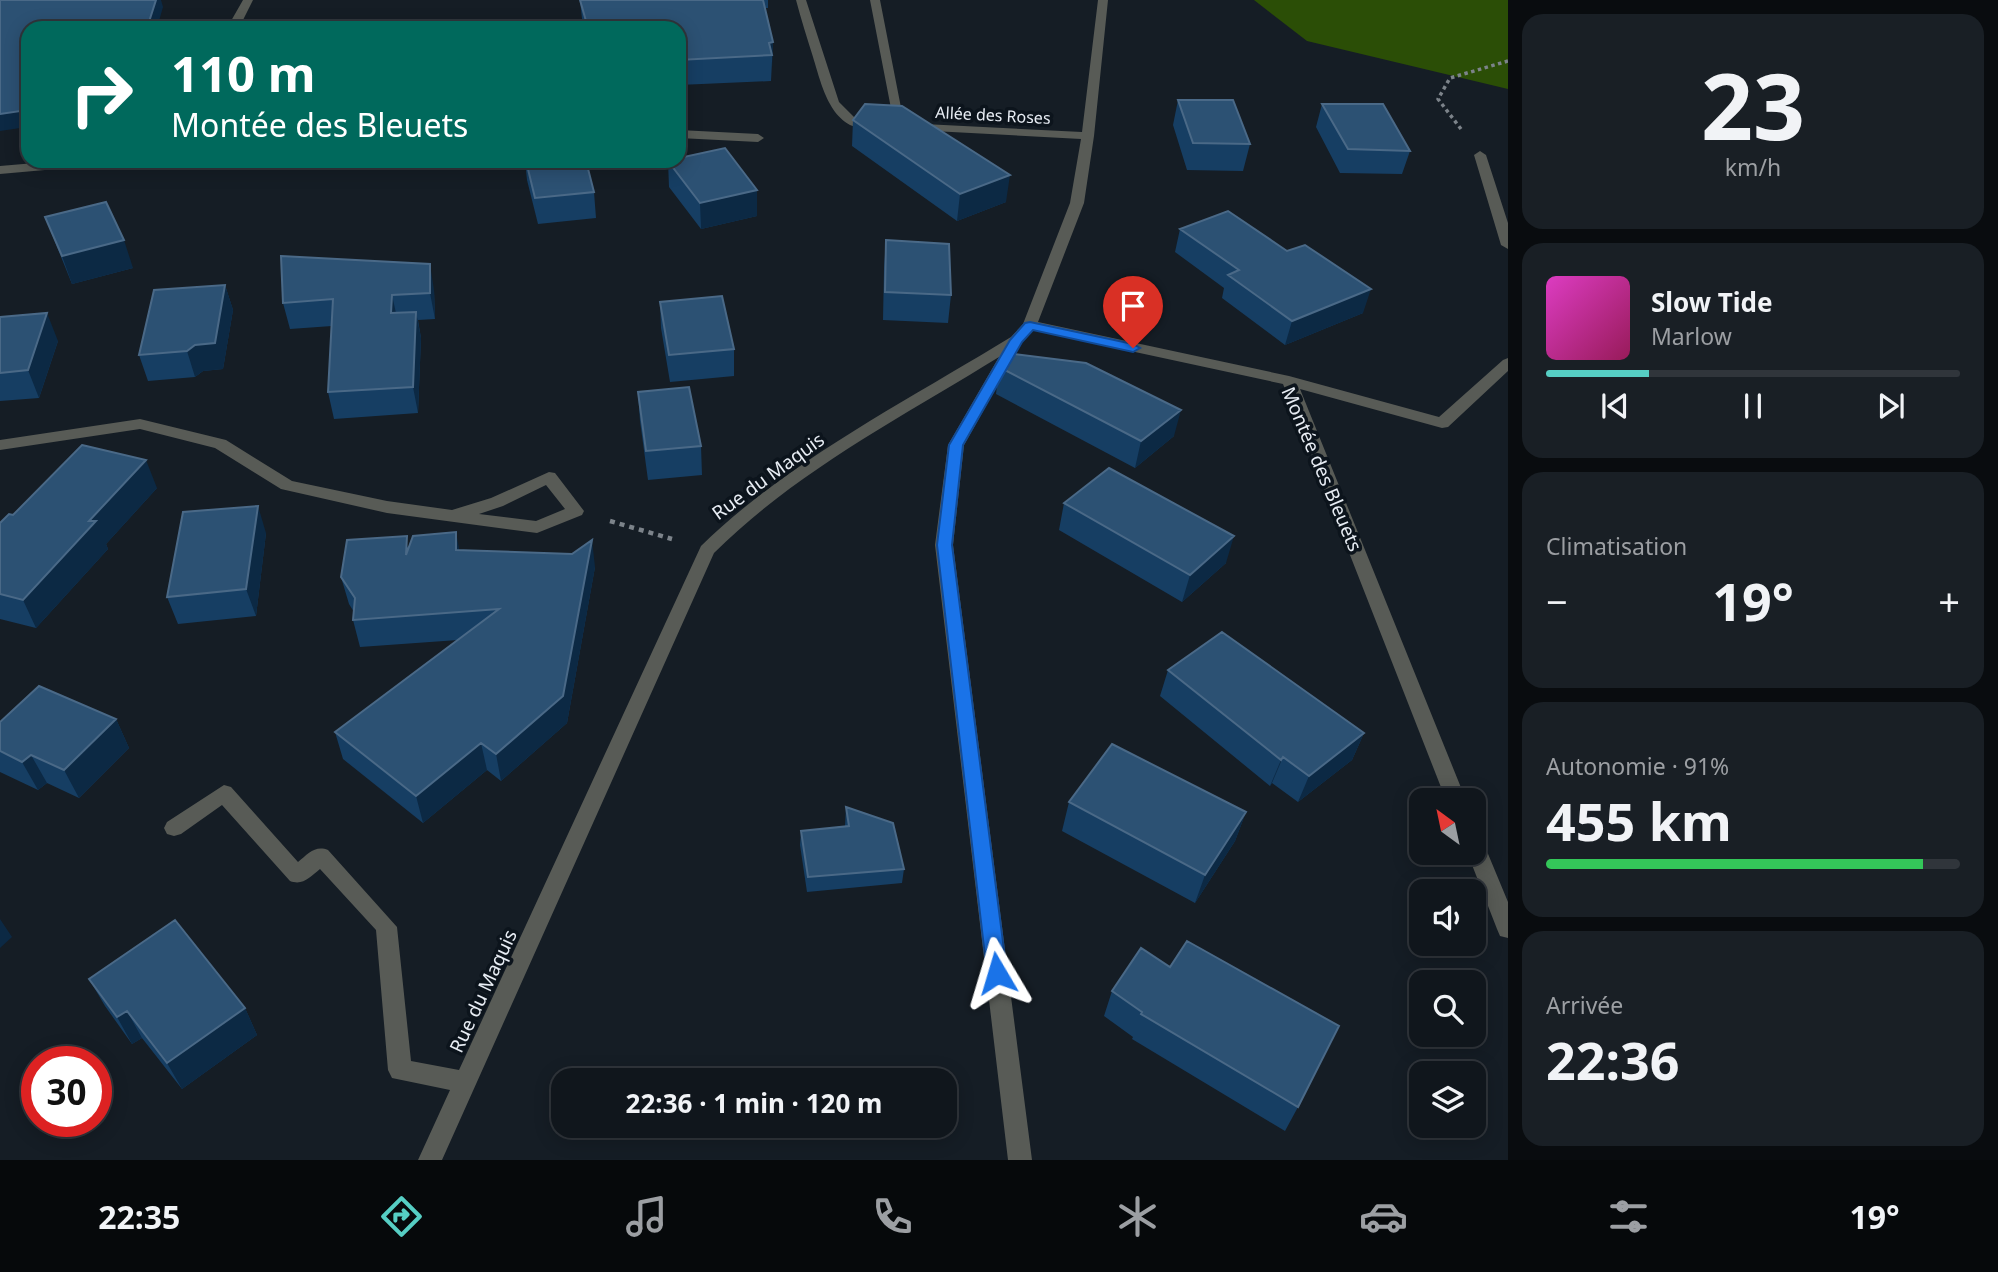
<!DOCTYPE html>
<html lang="fr">
<head>
<meta charset="utf-8">
<style>
	body { margin:0; font-family:"Noto Sans",sans-serif; background:#191f25; color:#f1f3f6; height:100vh; display:flex; flex-direction:column; font-size:26px; white-space:nowrap }
	* { box-sizing:border-box; margin:0 }
	p { font-size:23px; color:#9c9fa3 }
	.icon { flex:none; width:38px; height:38px; fill:none; stroke:currentColor; stroke-width:2; stroke-linecap:round; stroke-linejoin:round }
	.map { position:relative; flex:1; overflow:hidden }
	.panel { display:flex; flex-direction:column; gap:14px; padding:14px; background:#090c0f; width:490px }
	.panel>* { flex:none }
	.guide { position:absolute; left:21px; top:21px; width:665px; height:147px; border-radius:21px; box-shadow:0 4px 18px #0003,0 0 0 2px #30353b; background:#00695c; color:#fff; overflow:hidden }
	.needle { width:46px; rotate:327deg }
	.fabs { position:absolute; left:1409px; top:788px; display:grid; gap:14px }
	.fabs a { display:grid; place-items:center; width:77px; height:77px; border-radius:14px; background:#10161c; box-shadow:0 4px 18px #0003,0 0 0 2px #30353b; font-size:35px }
	.speed { position:absolute; left:21px; top:1046px; display:flex; gap:14px; font-size:35px; font-weight:700; text-align:center }
	.speed>* { display:grid; place-content:center; width:91px; height:91px; border-radius:50%; background:#10161c; box-shadow:0 4px 18px #0003,0 0 0 2px #30353b; line-height:1 }
	.speed .limit { border:10px solid #d22; background:#fff; color:#111 }
	.pin { position:absolute; display:grid; place-items:center; width:60px; height:60px; color:#fff; margin:-72px -30px; border-radius:50% 50% 50% 0; rotate:-45deg; box-shadow:0 0 7px #0007 }
	.pin .icon { rotate:45deg }
	.me { position:absolute; width:77px; margin:-38px; rotate:353deg; stroke-linejoin:round; filter:drop-shadow(0 0 5px #0008) }
	.turn { display:flex; align-items:center; gap:24px; height:147px; padding:0 35px; font-size:32px }
	.turn .icon { width:91px; height:91px; stroke-width:2.5 }
	.turn b { display:block; font-size:49px; line-height:60px }
	.big { font-size:52px; font-weight:700; line-height:1.1 }
	.panel .widget { flex:1; display:flex; flex-direction:column; justify-content:center; gap:10px; min-width:0; padding:0 24px; border-radius:21px; background:#191f25 }
	.panel .dial { align-items:center; gap:0 }
	.dial b { font-size:91px; line-height:1 }
	.song { display:flex; align-items:center; gap:21px }
	.cover { width:84px; height:84px; border-radius:10px; background:linear-gradient(135deg,hsl(310 70% 55%),hsl(330 70% 35%)) }
	.played { height:7px; border-radius:4px; background:linear-gradient(90deg,#56cec4 25%,#30353b 25%) }
	.keys { display:flex; justify-content:space-around; direction:ltr }
	.heat { display:flex; justify-content:space-between; align-items:center; font-size:38px; direction:ltr }
	.charge { height:10px; border-radius:5px; background:linear-gradient(90deg,#34c759 91%,#30353b 0) }
	.trip { position:absolute; left:551px; top:1068px; width:406px; height:70px; border-radius:21px; background:#10161c; box-shadow:0 4px 18px #0003,0 0 0 2px #30353b; font-weight:700; line-height:70px; text-align:center }
	.tabs { display:flex; height:112px; justify-content:space-around; align-items:center; background:#06090b; color:#9c9fa3 }
	.tabs .icon { width:49px; height:49px }
	.tabs .current { color:#56cec4 }
	.tabs b { font-size:32px; color:#f1f3f6 }
	main { display:flex; flex:1; min-height:0 }
	.map>svg:first-child { display:block }
	.forest { fill:#2b4e06 }
	.lines { fill:none; stroke-linecap:round; stroke-linejoin:round }
	.path-far1 { stroke:#7c838a; stroke-width:3.5; stroke-dasharray:3.5 3.5; stroke-linecap:butt }
	.path { stroke:#7c838a; stroke-width:4.5; stroke-dasharray:5 5; stroke-linecap:butt }
	.lane { fill:#585b56; fill-rule:evenodd }
	.street { fill:#585b56; fill-rule:evenodd }
	.wall { fill:#163e63 }
	.shaded-wall { fill:#0c2944 }
	.building { fill:#2c5173; stroke:#4a6987; stroke-width:2 }
	.route { fill:#1a73e8; stroke:#114b97; stroke-width:2 }
	.labels { text-anchor:middle; stroke-width:7; stroke-linejoin:round; paint-order:stroke }
	.far-street-label { font-size:16px; fill:#e8edf4; stroke:#0c141c }
	.street-label { font-size:19px; fill:#e8edf4; stroke:#0c141c }
</style>
</head>
<body>
<main>
<div class="map">
<svg width="1508" height="1160" viewBox="0 0 1508 1160">
	<rect width="100%" height="100%" fill="#151d25"/>
	<!-- forest -->
	<path class="forest" d="M1254,0H1508V89L1307,41Z"/>
	<g class="lines">
		<!-- path-far1 -->
		<path class="path-far1" d="M1461,129L1438,99L1450,78L1508,61"/>
		<!-- path -->
		<path class="path" d="M610,521L672,539"/>
		<!-- lane -->
		<path class="lane" d="M796,0H806L839,102L854,117L878,122V128C833,136 823,90 813,57C807,38 801,19 796,0Z"/>
		<!-- street -->
		<path class="street" d="M243,0H253L239,28H227Z
			M870,0H880L904,123L1082,132L1098,0H1108L1094,136L1084,203L1038,322L1289,376L1439,417L1503,360L1508,358V371L1448,427L1442,428L1300,389L1466,800H1446L1283,384L1033,330L1016,346L1018,349L964,445L953,545L1032,1160H1008L935,545L948,445L999,357C902,417 795,472 714,553L442,1160H418L450,1090L392,1078L388,1070L376,930L320,869C310,877 303,886 290,881L222,805L181,834L174,836L167,834L164,828L167,822L224,785L231,787L298,862C308,854 315,845 328,850L397,927L411,1061L459,1070L701,546C785,463 910,399 1011,337L1023,324L1070,203L1081,139L895,129Z
			M679,130L758,134L764,138L758,142L679,138Z
			M1480,151L1486,155L1508,223V249L1501,245L1474,155Z
			M58,161H107L101,165L0,174V166Z
			M140,419L226,440L292,481L387,501L452,510L491,498L549,472L555,473L584,511L582,515L537,533L387,513L281,489L215,448L140,429L0,450V440ZM546,485L565,509L536,521L479,514L503,506Z
			M1474,834L1481,837L1508,902V938L1500,936L1497,929L1467,852H1474Z"/>
	</g>
	<!-- wall -->
	<path class="wall" d="M580,0H768V8H765L773,42L771,81L679,85V28H583Z
		M1178,100L1250,144L1243,171L1187,170L1173,125Z
		M1322,104L1410,151L1402,174L1340,173L1316,127Z
		M853,120L1006,202L957,221L852,146Z
		M525,161H586L594,192L596,218L538,224L527,180Z
		M668,161L757,216L701,229L669,187Z
		M45,217L133,268L72,284Z
		M1180,229L1363,313L1285,345L1222,298L1224,288L1175,252Z
		M886,240L951,295L948,323L883,320L884,268Z
		M225,285L233,310L223,369L203,371L195,377L148,381L139,355Z
		M434,290L435,319L418,320L421,338L418,413L334,419L328,392L332,326L290,329L283,303Z
		M660,302L734,349V376L670,382L661,328Z
		M0,317L58,341L39,398L0,401Z
		M999,367L1174,436L1135,468L996,394Z
		M638,392L701,446L702,475L648,480L640,421Z
		M157,488L106,544L108,549L36,628L0,619V523Z
		M1064,503L1226,563L1182,602L1059,530Z
		M266,533L256,616L178,624L167,597Z
		M409,546L459,551L595,567L567,723L501,781L487,770L423,823L343,759L335,732L458,640L360,647L353,620L354,612L349,604L341,577Z
		M1168,670L1364,733L1352,760L1298,802L1272,783L1270,786L1160,696Z
		M116,719L129,748L79,798L47,783L38,790L0,772V722Z
		M1069,802L1246,812L1235,841L1195,903L1062,831Z
		M846,807L904,869L902,883L807,892L800,845L801,831L845,826Z
		M89,979L245,1008L257,1035L182,1089L142,1038L132,1044L105,1006Z
		M1112,991L1298,1107L1285,1131L1132,1039L1133,1037L1104,1016Z"/>
	<!-- shaded-wall -->
	<path class="shaded-wall" d="M156,0H161L163,7L157,28H147Z
		M773,42L772,68V55L769,43Z
		M22,88H28L27,127L0,131V114Z
		M1010,175L1006,202L957,221L960,194Z
		M757,190V216L701,229L700,203Z
		M124,240L133,268L72,284L62,256Z
		M430,264L434,290L435,319L430,293Z
		M225,285L233,310L223,369L203,371L195,377L187,351Z
		M1371,289L1363,313L1285,345L1292,321Z
		M392,295L398,322L391,313Z
		M416,312L421,338L418,413L413,387Z
		M47,313L58,341L39,398L28,370Z
		M1181,410L1174,436L1135,468L1141,441Z
		M146,460L157,488L106,544L108,549L36,628L23,600L89,521Z
		M258,506L266,533L256,616L246,589Z
		M456,532L461,559L456,550Z
		M1234,536L1226,563L1182,602L1190,575Z
		M592,540L595,567L567,723L501,781L496,754Z
		M116,719L129,748L79,798L64,770Z
		M1364,733L1352,760L1298,802L1309,776Z
		M481,743L487,770L423,823L416,796Z
		M31,755L47,783L38,790L22,762Z
		M1283,757L1272,783L1270,786L1281,760Z
		M1246,812L1235,841L1195,903L1205,875Z
		M0,919L12,937L0,948Z
		M245,1008L257,1035L182,1089L167,1063Z
		M127,1011L142,1038L132,1044L117,1017Z"/>
	<!-- building -->
	<path class="building" d="M0,0H156L147,28H28V88H22L21,111L0,114Z
		M580,0H763L773,42L769,43L772,55L679,60V28H588Z
		M1178,100H1233L1250,144L1193,143Z
		M865,104L902,106L1010,175L960,194L853,120Z
		M1322,104H1383L1410,151L1348,149Z
		M725,148L757,190L700,203L668,161H679V158Z
		M526,161H586L594,192L535,198Z
		M106,202L124,240L62,256L45,217Z
		M1228,211L1287,251L1305,245L1371,289L1292,321L1228,275L1239,270L1180,229Z
		M886,240L949,244L951,295L885,292Z
		M281,256L430,264V293L392,295L391,313L416,312L413,387L328,392L333,299L283,303Z
		M225,285L215,343L195,345L187,351L139,355L154,290Z
		M722,296L734,349L669,355L660,302Z
		M47,313L28,370L0,373V317Z
		M1007,353L1086,363L1181,410L1141,441L999,367Z
		M689,387L701,446L646,451L638,392Z
		M82,445L146,460L89,521H96L23,600L0,594V523L9,514L13,515Z
		M1109,468L1234,536L1190,575L1064,503Z
		M258,506L246,589L167,597L183,512Z
		M456,532V550L572,554L592,540L563,696L496,754L481,743L416,796L335,732L499,609L353,620L355,598L341,577L347,540L407,536L406,555L413,536Z
		M1222,632L1364,733L1309,776L1283,757L1281,760L1168,670Z
		M39,686L116,719L64,770L31,755L22,762L0,751V722Z
		M1112,744L1246,812L1205,875L1069,802Z
		M846,807L893,823L904,869L808,877L801,831L849,826Z
		M175,920L245,1008L167,1063L127,1011L117,1017L89,979Z
		M1187,941L1339,1026L1298,1107L1141,1014L1142,1012L1112,991L1141,948L1170,967Z"/>
	<!-- route -->
	<path class="route" d="M1030,322L1133,344L1140,348L1133,352L1033,330L1022,342L963,445L952,545L1007,973L1004,979L997,982L990,979L987,973L937,545L949,445L1010,340L1025,323Z"/>
	<g class="labels">
		<!-- far-street labels -->
		<g class="far-street-label">
			<text transform="translate(993 115) rotate(3)" y="6">Allée des Roses</text>
		</g>
		<!-- street labels -->
		<g class="street-label">
			<text transform="translate(1322 469) rotate(67)" y="7">Montée des Bleuets</text>
			<text transform="translate(768 476) rotate(-36)" y="7">Rue du Maquis</text>
			<text transform="translate(483 991) rotate(-65)" y="7">Rue du Maquis</text>
		</g>
	</g>
</svg>
<div class="fabs">
<a><svg class="needle" viewBox="-14 -14 28 28"><path d="M0-13l5 13h-10z" fill="#e53935"/><path d="M0 13l5-13h-10z" fill="#9c9fa3"/></svg></a>
<a><svg class="icon" aria-label="sound" viewBox="0 0 24 24"><path d="M4 9h4l5-4v14l-5-4H4zM17 9q2 3 0 6"/></svg></a>
<a><svg class="icon" aria-label="search" viewBox="0 0 24 24"><circle cx="10" cy="10" r="6"/><path d="M15 15l6 6"/></svg></a>
<a><svg class="icon" aria-label="layers" viewBox="0 0 24 24"><path d="M12 4l9 5-9 5-9-5zM3 14l9 5 9-5"/></svg></a>
</div>
<div class="speed"><div class="limit">30</div></div>
<div class="pin" style="left:1133px;top:348px;background:#d93025"><svg class="icon" aria-label="arrive" viewBox="0 0 24 24"><path d="M6 21V4h12l-3 4 3 4H6"/></svg></div>
<svg class="me" style="left:997px;top:973px" viewBox="-20 -20 40 40"><path d="M0-17L14 15 0 8-14 15z" fill="#1a73e8" stroke="#fff" stroke-width="4"/></svg>
<div class="trip">22:36 · 1 min · 120 m</div>
<div class="guide">
<div class="turn"><svg class="icon" aria-label="right" viewBox="0 0 24 24"><path d="M7 20v-9h11M14 6l5 5-5 5"/></svg><div><b>110 m</b>Montée des Bleuets</div></div>
</div>
</div>
<section class="panel">
<div class="widget dial"><b>23</b><p>km/h</p></div>
<div class="widget">
<div class="song"><i class="cover"></i><div><b>Slow Tide</b><p>Marlow</p></div></div>
<div class="played"></div>
<div class="keys"><svg class="icon" aria-label="previous" viewBox="0 0 24 24"><path d="M18 5L8 12l10 7zM5 5v14"/></svg><svg class="icon" aria-label="pause" viewBox="0 0 24 24"><path d="M8 5v14M16 5v14"/></svg><svg class="icon" aria-label="next" viewBox="0 0 24 24"><path d="M6 5l10 7-10 7zM19 5v14"/></svg></div>
</div>
<div class="widget"><p>Climatisation</p>
<div class="heat"><a>−</a><b class="big">19°</b><a>+</a></div>
</div>
<div class="widget"><p>Autonomie · 91%</p><b class="big">455 km</b><div class="charge"></div></div>
<div class="widget"><p>Arrivée</p><b class="big">22:36</b></div>
</section>
</main>
<nav class="tabs">
<b>22:35</b>
<svg class="icon current" aria-label="directions" viewBox="0 0 24 24"><path d="M12 3l9 9-9 9-9-9zM9 14v-3h6M13 9l2 2-2 2"/></svg>
<svg class="icon" aria-label="music" viewBox="0 0 24 24"><path d="M9 18V5l10-2v13"/><circle cx="6" cy="18" r="3"/><circle cx="16" cy="16" r="3"/></svg>
<svg class="icon" aria-label="phone" viewBox="0 0 24 24"><path d="M5 4h4l2 5-3 2q2 4 5 5l2-3 5 2v4C11 20 4 13 5 4z"/></svg>
<svg class="icon" aria-label="climate" viewBox="0 0 24 24"><path d="M12 3v18M4 7l16 10M4 17L20 7"/></svg>
<svg class="icon" aria-label="car" viewBox="0 0 24 24"><path d="M5 17H2v-5l4-1 3-4h7l3 4 3 1v5h-3M9 17h6M6 11h13"/><circle cx="7" cy="17" r="2"/><circle cx="17" cy="17" r="2"/></svg>
<svg class="icon" aria-label="filters" viewBox="0 0 24 24"><path d="M4 7h16M4 17h16"/><circle cx="9" cy="7" r="2"/><circle cx="15" cy="17" r="2"/></svg>
<b>19°</b>
</nav>
</body>
</html>
